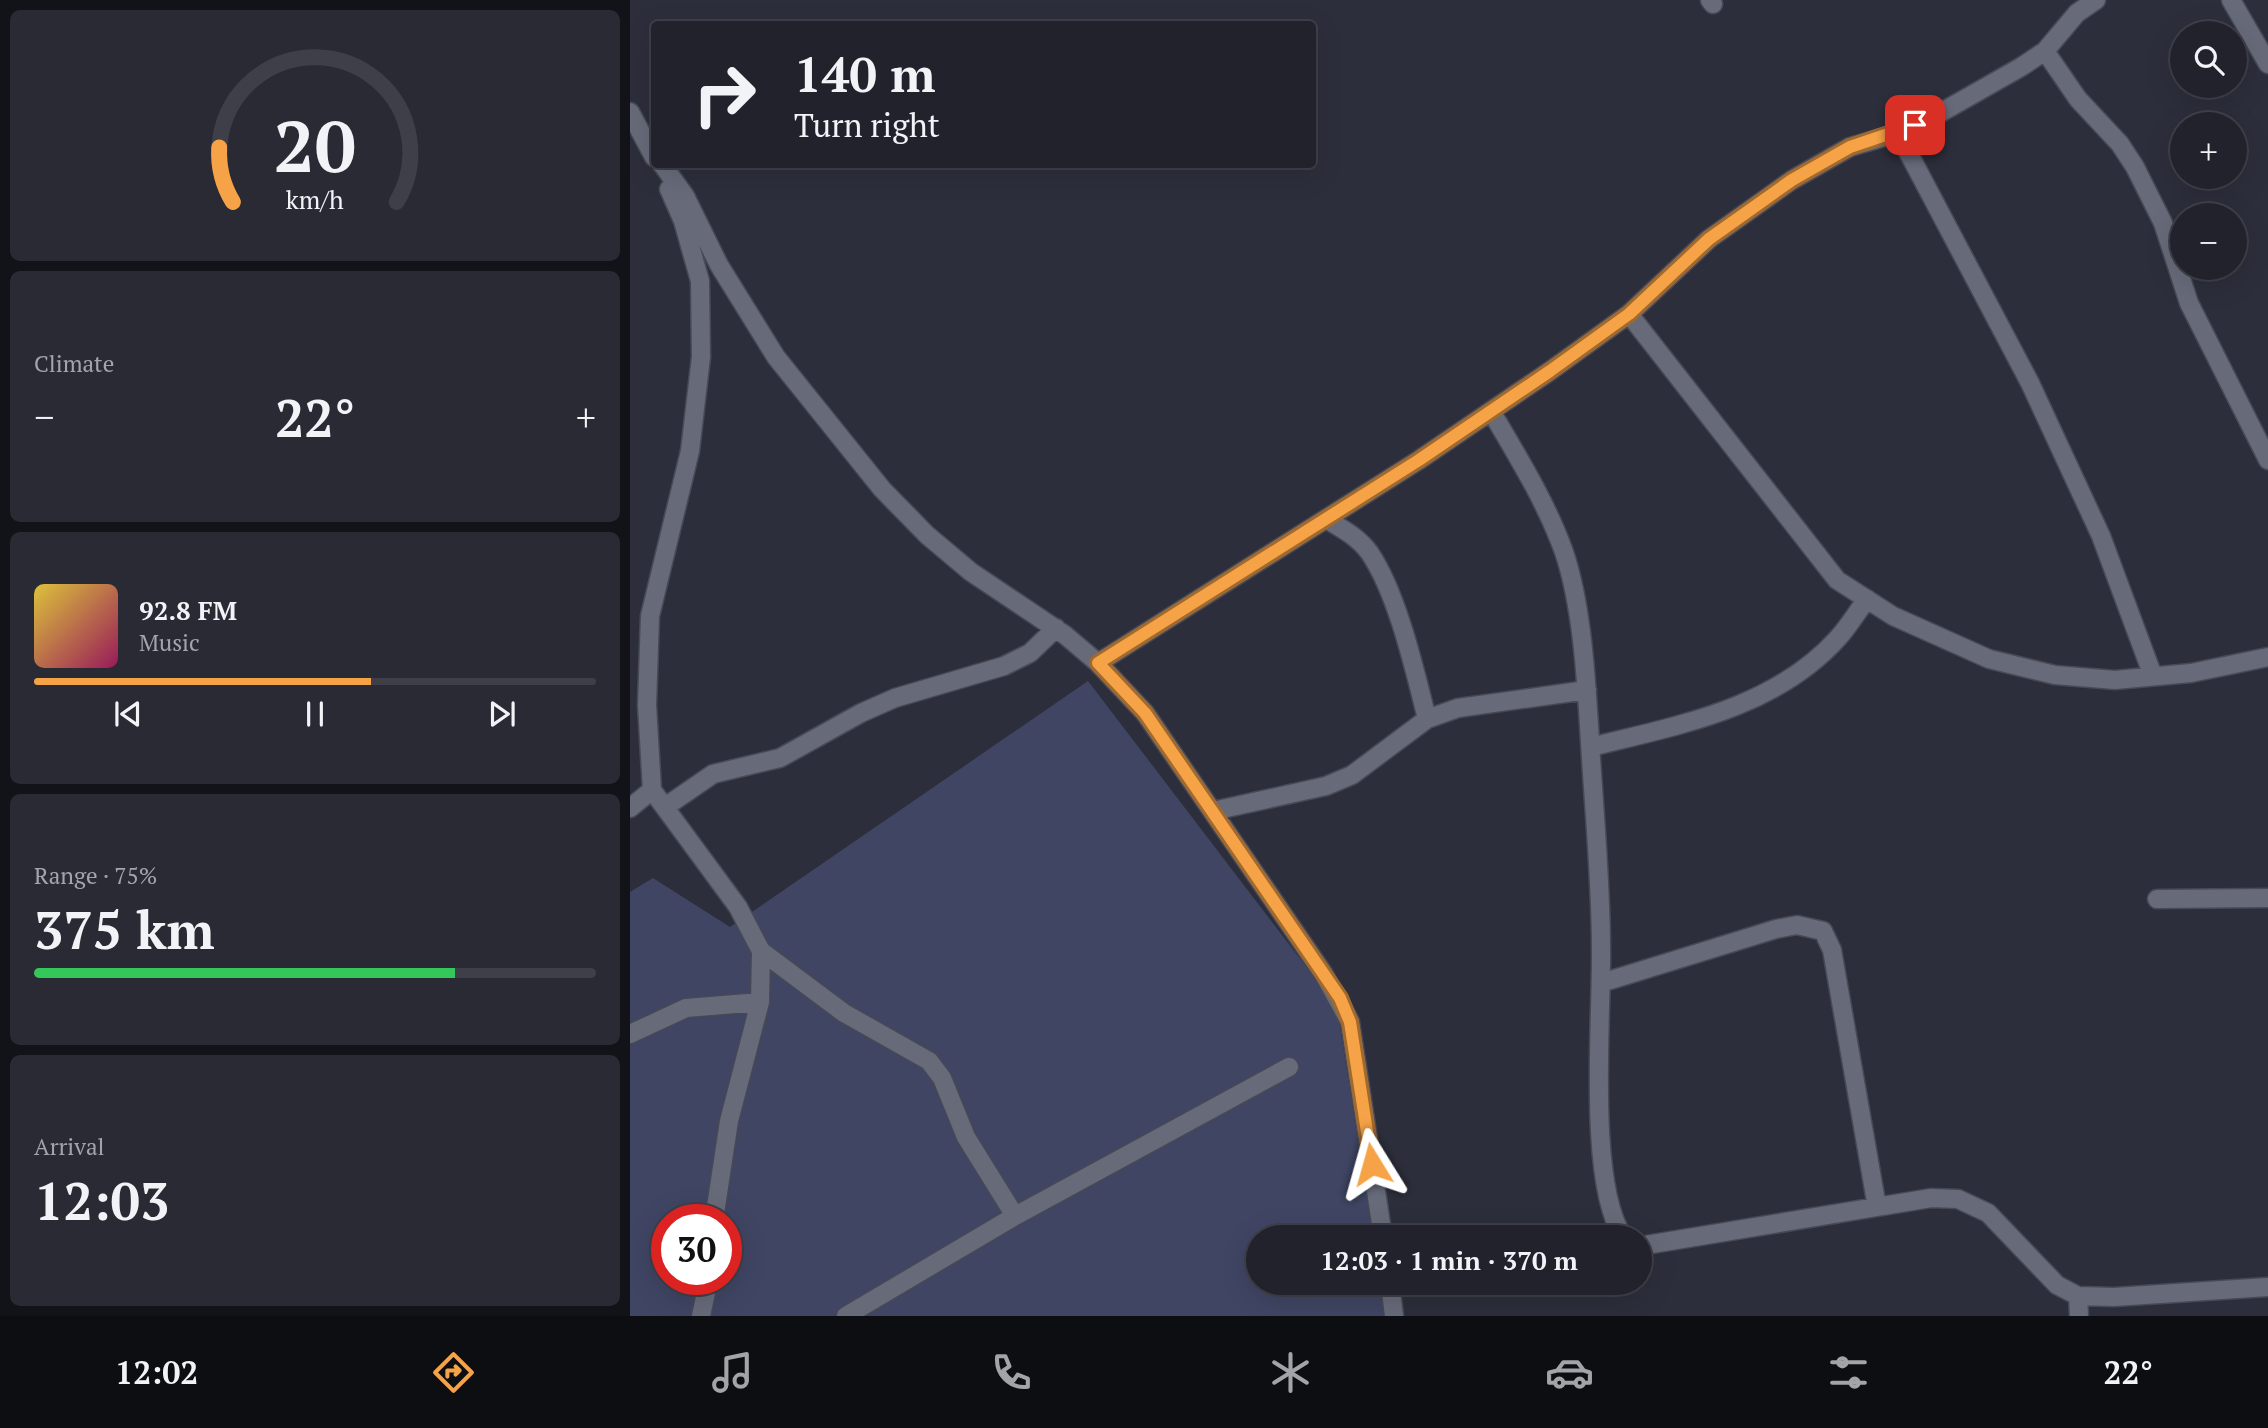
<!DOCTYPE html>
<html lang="en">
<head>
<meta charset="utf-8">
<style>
	body { margin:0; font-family:"PT Serif",serif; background:#292a34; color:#f1f3f6; height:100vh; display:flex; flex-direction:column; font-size:26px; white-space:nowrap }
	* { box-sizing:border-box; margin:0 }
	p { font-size:23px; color:#a2a4a9 }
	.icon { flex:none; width:38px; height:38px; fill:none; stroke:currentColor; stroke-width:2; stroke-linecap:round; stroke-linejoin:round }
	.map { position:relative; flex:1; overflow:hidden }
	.sheet { display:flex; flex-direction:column; gap:10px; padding:10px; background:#121318; width:630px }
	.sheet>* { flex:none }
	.hud { position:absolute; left:21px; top:21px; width:665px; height:147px; border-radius:7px; box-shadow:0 7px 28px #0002,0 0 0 2px #3e3f48; background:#21222c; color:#f1f3f6; overflow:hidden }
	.buttons { position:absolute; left:1540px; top:21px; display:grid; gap:14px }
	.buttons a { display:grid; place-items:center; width:77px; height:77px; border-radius:50%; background:#21222c; box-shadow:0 7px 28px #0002,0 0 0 2px #3e3f48; font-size:35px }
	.speed { position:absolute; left:21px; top:1204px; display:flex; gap:14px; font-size:35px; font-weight:700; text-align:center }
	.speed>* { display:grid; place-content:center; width:91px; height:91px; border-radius:50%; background:#21222c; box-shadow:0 7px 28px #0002,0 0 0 2px #3e3f48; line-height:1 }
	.speed .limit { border:10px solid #d22; background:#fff; color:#111 }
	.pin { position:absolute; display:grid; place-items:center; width:60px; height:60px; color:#fff; margin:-30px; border-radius:14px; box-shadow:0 4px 10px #0006 }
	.me { position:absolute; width:77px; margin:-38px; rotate:352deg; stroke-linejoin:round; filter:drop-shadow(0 0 5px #0008) }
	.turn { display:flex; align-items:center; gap:24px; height:147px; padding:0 28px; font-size:32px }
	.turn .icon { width:91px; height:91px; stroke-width:2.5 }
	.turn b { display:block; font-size:49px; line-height:60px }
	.big { font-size:52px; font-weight:700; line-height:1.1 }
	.sheet .card { flex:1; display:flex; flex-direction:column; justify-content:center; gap:10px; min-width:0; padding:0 24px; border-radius:10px; background:#292a34 }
	.sheet .dial { align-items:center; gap:0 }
	.dial svg { height:182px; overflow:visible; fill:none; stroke:#3e3f48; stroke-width:7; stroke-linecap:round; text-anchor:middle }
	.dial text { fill:#f1f3f6; stroke:none }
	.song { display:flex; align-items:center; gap:21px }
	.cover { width:84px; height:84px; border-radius:10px; background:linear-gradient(135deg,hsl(50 70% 55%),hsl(330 70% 35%)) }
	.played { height:7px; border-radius:4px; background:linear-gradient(90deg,#f6a247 60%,#3e3f48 60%) }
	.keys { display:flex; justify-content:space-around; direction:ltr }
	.heat { display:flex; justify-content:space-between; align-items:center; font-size:38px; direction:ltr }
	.charge { height:10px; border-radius:5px; background:linear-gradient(90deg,#34c759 75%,#3e3f48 0) }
	.trip { position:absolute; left:616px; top:1225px; width:406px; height:70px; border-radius:35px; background:#21222c; box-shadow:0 7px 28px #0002,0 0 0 2px #3e3f48; font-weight:700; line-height:70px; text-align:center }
	.menu { display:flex; height:112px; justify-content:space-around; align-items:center; background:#0d0e12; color:#a2a4a9 }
	.menu .icon { width:49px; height:49px }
	.menu .selected { color:#f6a247 }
	.menu b { font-size:32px; color:#f1f3f6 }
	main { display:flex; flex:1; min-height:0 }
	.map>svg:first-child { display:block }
	.green { fill:#3f4563; fill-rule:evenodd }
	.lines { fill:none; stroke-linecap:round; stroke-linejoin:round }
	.minor-casing { stroke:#474956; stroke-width:21 }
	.minor { stroke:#676a79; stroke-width:18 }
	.route-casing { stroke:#a0692e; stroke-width:18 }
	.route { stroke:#f6a247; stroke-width:12 }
</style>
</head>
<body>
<main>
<section class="sheet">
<div class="card dial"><svg viewBox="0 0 100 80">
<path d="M14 69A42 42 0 1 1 86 69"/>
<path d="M14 69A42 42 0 0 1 8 45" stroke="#f6a247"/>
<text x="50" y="56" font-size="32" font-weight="700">20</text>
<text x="50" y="72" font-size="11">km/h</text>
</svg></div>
<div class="card"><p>Climate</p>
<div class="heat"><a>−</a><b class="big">22°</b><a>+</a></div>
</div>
<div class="card">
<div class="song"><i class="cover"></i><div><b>92.8 FM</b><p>Music</p></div></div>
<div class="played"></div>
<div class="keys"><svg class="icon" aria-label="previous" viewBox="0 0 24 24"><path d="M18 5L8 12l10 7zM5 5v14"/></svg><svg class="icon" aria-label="pause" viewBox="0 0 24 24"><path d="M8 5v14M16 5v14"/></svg><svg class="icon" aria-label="next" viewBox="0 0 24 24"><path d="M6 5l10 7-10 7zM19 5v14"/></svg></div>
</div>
<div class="card"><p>Range · 75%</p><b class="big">375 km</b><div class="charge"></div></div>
<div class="card"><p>Arrival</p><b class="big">12:03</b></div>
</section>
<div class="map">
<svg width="1638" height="1316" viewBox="0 0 1638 1316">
	<rect width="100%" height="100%" fill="#2c2e3b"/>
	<!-- green -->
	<path class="green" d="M458,681L707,1007L743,1237H628V1283H750L755,1316H0V892L23,878L100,927ZM37,1220H96V1279H37Z"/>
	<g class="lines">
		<defs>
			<path id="minor" d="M1080,0L1083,4
				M1601,0L1638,64
				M1415,51L1448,99L1490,144L1505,167L1533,223L1559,303L1638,460
				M0,112L24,157
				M1268,133L1400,383L1471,536L1523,676
				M32,164L55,196L89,265L146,357L252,489L297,535L341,572L435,635L468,663L515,713L693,973L720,1022L753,1237
				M999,314L1207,580L1263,616L1359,659L1425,675L1485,680L1561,673L1638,657
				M861,411C888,457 916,502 934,552C954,611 957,695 961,758C965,821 971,885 971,949C972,1018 957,1181 993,1237
				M696,519C711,528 728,537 739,552C767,592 785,671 797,719
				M468,663L789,460L920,371L999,314L1079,239L1162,180L1220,147L1268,133L1303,117L1391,67L1415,51L1447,13L1466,0
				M961,747C1048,725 1144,709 1208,638C1219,626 1227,612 1237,599
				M22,790L108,907L131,951L130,1002L99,1121L84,1220
				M35,807L83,774L150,758L231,713L265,698L374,666L400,653L426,628
				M0,808L22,790L17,705L20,616L60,451L71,357L70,281L53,221L39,189
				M583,811L696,786L722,775L797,719L828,708L957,690
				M1527,899L1638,898
				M131,951L214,1013L299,1061L312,1078L336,1137L385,1216
				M971,983L1146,929L1167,925L1193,931L1202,950L1247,1207
				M0,1034L56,1008L130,1002
				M1010,1246L1301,1198L1328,1199L1358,1213L1427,1285L1448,1296L1484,1297L1638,1287
				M760,1283L764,1316
				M1448,1296L1449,1316
				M71,1316L79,1279
				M216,1316L385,1216L659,1067"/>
		</defs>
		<!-- minor casing -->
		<use href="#minor" class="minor-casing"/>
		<!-- minor -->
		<use href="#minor" class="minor"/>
	</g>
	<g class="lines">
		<defs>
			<path id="route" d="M742,1164L720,1022L710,998L515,713L468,663L789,460L920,371L999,314L1079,239L1162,180L1220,147L1285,125"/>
		</defs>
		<!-- route casing -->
		<use href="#route" class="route-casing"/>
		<!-- route -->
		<use href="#route" class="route"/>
	</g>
</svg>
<div class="buttons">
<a><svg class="icon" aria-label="search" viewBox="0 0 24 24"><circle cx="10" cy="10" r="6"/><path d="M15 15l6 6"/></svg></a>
<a>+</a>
<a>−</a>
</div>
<div class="speed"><div class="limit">30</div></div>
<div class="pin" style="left:1285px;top:125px;background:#d93025"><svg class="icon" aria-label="arrive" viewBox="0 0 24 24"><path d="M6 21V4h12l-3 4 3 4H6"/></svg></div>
<svg class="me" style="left:742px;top:1164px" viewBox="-20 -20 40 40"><path d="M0-17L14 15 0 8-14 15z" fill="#f6a247" stroke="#fff" stroke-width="4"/></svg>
<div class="trip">12:03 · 1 min · 370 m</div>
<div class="hud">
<div class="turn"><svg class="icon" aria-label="right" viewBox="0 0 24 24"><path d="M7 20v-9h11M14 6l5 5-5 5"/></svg><div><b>140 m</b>Turn right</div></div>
</div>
</div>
</main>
<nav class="menu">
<b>12:02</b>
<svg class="icon selected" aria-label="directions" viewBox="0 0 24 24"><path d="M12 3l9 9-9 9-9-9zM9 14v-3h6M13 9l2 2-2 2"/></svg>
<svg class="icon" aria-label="music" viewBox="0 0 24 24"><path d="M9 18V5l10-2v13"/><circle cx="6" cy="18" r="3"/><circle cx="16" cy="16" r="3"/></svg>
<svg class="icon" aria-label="phone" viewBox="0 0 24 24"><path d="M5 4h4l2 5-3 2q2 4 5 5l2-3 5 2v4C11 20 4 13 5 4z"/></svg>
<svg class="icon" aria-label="climate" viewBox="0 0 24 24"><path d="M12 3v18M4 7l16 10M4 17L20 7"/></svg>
<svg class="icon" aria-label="car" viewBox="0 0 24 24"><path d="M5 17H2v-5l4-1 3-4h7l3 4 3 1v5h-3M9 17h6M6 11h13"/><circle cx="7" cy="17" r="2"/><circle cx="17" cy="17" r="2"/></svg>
<svg class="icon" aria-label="filters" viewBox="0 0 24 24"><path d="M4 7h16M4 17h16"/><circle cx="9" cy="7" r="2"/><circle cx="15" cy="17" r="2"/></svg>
<b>22°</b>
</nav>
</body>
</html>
